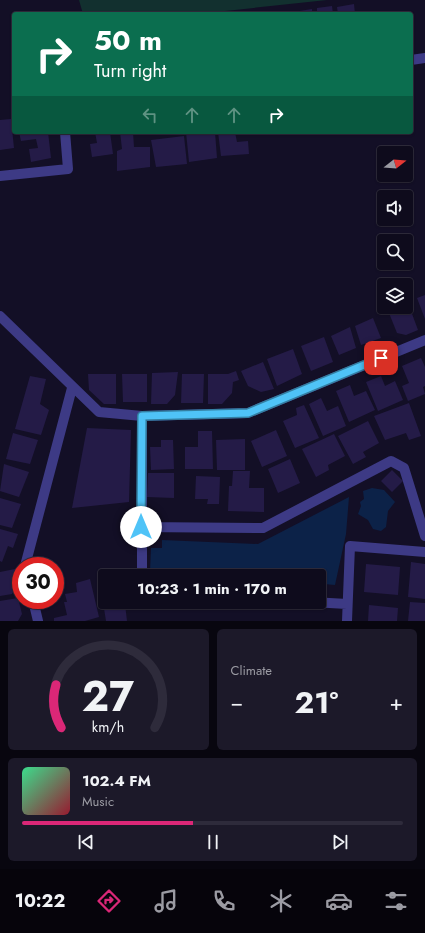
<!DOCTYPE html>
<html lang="en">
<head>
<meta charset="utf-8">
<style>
	body { margin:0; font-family:Jost,sans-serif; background:#1c1929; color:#f1f3f6; height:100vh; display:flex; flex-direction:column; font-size:15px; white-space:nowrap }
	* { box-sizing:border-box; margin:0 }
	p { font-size:13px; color:#9b9ba3 }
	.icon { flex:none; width:22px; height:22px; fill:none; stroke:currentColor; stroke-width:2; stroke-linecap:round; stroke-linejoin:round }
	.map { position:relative; height:621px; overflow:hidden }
	.panel { display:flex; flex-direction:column; gap:8px; padding:8px; background:#08060f; flex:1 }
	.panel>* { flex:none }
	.top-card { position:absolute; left:12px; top:12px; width:401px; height:122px; border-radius:4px; box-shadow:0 1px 3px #0004,0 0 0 1px #2e2b3b; background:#0b6e4f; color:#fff; overflow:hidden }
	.needle { width:26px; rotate:73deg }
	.fabs { position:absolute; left:377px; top:146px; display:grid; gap:8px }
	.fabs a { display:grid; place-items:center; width:36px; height:36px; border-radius:4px; background:#0e0b1c; box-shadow:0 1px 3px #0004,0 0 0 1px #2e2b3b; font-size:20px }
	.speed { position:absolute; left:12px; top:557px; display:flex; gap:8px; font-size:20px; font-weight:700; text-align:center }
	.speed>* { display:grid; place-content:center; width:52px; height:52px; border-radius:50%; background:#0e0b1c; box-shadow:0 1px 3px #0004,0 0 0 1px #2e2b3b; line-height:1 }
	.speed .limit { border:6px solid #d22; background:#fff; color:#111 }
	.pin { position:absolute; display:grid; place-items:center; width:34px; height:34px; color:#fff; margin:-17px; border-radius:8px; box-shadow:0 2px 6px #0006 }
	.me { position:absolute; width:44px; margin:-22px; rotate:0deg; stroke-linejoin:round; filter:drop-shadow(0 0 3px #0008) }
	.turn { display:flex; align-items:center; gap:14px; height:84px; padding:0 16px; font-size:18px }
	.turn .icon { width:52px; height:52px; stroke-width:2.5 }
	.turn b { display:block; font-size:28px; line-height:34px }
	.lanes { display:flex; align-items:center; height:38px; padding:0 16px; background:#0003; justify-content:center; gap:20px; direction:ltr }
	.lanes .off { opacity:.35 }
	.big { font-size:30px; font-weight:700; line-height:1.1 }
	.panel .tile { flex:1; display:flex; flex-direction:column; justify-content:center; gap:6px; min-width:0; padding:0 14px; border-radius:6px; background:#1c1929 }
	.panel .dial { align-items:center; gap:0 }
	.dial svg { height:104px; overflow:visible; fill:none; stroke:#2e2b3b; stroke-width:7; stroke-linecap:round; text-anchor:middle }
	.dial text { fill:#f1f3f6; stroke:none }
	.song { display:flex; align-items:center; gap:12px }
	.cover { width:48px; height:48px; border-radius:6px; background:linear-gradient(135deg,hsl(150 70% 55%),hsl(350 70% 35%)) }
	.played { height:4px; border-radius:2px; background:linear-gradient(90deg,#db2777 45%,#2e2b3b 45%) }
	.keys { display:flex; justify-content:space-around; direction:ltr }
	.heat { display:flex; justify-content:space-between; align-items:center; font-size:22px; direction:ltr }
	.panel .tiles { flex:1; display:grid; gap:8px; grid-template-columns:1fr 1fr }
	.tile:last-child { grid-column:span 2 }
	.trip { position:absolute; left:98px; top:569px; width:228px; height:40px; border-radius:4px; background:#0e0b1c; box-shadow:0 1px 3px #0004,0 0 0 1px #2e2b3b; font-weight:700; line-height:40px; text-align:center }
	.menu { display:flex; height:64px; justify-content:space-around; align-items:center; background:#06040b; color:#9b9ba3 }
	.menu .icon { width:28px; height:28px }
	.menu .on { color:#db2777 }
	.menu b { font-size:18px; color:#f1f3f6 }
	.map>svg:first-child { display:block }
	.green { fill:#12302f }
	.water { fill:#0c2248 }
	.building { fill:#241b47 }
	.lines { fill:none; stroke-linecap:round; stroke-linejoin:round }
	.minor { stroke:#3d3a85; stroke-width:10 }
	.route-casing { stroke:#337fa1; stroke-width:10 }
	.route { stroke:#4fc3f7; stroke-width:7 }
</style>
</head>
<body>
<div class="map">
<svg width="425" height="621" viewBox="0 0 425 621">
	<rect width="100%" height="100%" fill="#130f26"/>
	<!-- green -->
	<path class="green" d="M79,0H327L197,14H83Z"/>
	<!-- water -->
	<path class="water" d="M372,488L384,490L395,502L388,511L386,527L381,531L373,529L368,520L358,514L361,506L360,502L364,499L363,491Z
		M349,497L346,534L335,585L324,584L323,591H319V576H162V573L150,572L151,548H162V540L258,544Z"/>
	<!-- building -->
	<path class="building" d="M354,4L355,14H338L337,7Z
		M332,6L333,14H317V8Z
		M312,9V14H287V13Z
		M11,119L14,148L0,150V120Z
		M19,132H48L51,158L31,162L29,149L38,148L36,139L21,141Z
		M95,132H110L113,154L92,157L90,144L97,143Z
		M120,132H133L134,147H150V167L117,171V151L122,149Z
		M186,132H215L217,158L189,162Z
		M218,132H235L237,142L248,141L249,154L221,156Z
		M184,136L187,164L156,167L151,140Z
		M425,295V319L417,298Z
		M408,303L418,330L406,335L397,333L389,313L401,307H406Z
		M373,318L381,338L361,345L355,326Z
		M350,327L356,348L339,355L331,336Z
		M324,337L333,362L311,371L301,346Z
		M293,349L302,374L277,386L267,359Z
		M421,358L425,367V386L423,387L425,394L408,401L402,386L409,383L402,366Z
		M263,362L274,389L261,392L248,386L241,371Z
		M236,371L239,380L233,382L232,393L222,404H208V374H228Z
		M178,372L175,395L167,404H151L152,373Z
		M88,374H116V404H104L89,390Z
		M122,374H147V402H123Z
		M182,374H204L203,403H181Z
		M30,376L46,379L40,404L49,410L41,435L15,429Z
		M381,376L385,386L395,381L403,400L378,411L366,382Z
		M350,385L354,396L366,391L375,410L349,422L336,391Z
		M321,398L327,411L338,406L346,426L323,436L309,404Z
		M409,403L421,436L409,440L406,433L385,440L374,416Z
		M304,405L319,438L295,448L283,421L297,415L296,408Z
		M368,421L379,443L363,452L366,457L353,464L338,436Z
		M87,428L131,430L129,502L72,508Z
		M276,430L287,456L262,467L251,441Z
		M198,431H212L213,469H185V447H198Z
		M13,433L38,440L30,464L6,459Z
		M334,434L345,456L328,465L329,470L316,477L302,449Z
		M245,439V470H217L216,440Z
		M161,440H173L174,469L151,470L150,447H161Z
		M290,459L300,483L278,493L268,469Z
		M4,464L29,472L19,497L0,491Z
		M392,470L403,481L392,492L381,481Z
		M233,471H250L249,488H264V512L228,511L229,486H232Z
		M148,473H174V498L147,497Z
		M196,476L220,477L219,504H207L208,499H195Z
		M0,498L21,504L12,528L0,525Z
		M0,529L18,534L13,548L8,546L2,562L0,561Z
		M411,562L425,564V599L408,597Z
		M366,564L400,567L398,595L364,592Z
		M15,569L17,584L12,594L0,596V572Z
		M90,579L99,617L85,621H54V618L67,615L64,602H67L65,594L77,592L76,583Z
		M18,598L22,614L18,621H0V601Z
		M103,602H113L114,606L125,604L127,621H106Z
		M410,602L425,603V621H408Z
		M369,605L398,608L397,621H368Z"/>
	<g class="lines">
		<!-- minor -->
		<path class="minor" d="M411,60L425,58
			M0,176L68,169L65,132
			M0,316L99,412L142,416L248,413L425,340
			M142,416V576
			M141,527L263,528L391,461L404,468L425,536
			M25,566L72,388
			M33,600L38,621
			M312,602L347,604
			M347,621L350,546L425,552"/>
	</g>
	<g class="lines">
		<defs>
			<path id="route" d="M141,527L142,416L248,413L381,358"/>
		</defs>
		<!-- route casing -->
		<use href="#route" class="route-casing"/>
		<!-- route -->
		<use href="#route" class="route"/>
	</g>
</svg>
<div class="fabs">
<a><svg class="needle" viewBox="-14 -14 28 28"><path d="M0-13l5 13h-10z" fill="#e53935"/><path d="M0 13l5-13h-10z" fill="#9b9ba3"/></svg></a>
<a><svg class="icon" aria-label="sound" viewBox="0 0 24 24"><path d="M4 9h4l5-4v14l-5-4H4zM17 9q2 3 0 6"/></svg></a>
<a><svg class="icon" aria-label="search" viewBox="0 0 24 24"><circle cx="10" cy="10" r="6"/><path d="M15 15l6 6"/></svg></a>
<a><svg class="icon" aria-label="layers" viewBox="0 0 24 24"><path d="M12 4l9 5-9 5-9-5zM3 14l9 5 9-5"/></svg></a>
</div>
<div class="speed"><div class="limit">30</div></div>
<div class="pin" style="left:381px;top:358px;background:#d93025"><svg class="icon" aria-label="arrive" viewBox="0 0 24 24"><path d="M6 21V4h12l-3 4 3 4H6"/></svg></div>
<svg class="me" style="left:141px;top:527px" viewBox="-20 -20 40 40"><circle r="19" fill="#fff"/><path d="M0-13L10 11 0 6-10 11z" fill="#4fc3f7"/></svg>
<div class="trip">10:23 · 1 min · 170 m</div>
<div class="top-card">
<div class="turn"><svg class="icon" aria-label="right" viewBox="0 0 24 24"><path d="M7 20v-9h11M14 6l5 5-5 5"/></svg><div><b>50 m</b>Turn right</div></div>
<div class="lanes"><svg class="icon off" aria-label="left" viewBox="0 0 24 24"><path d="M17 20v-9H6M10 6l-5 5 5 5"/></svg><svg class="icon off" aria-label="ahead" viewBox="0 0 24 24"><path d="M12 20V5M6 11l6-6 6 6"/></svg><svg class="icon off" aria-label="ahead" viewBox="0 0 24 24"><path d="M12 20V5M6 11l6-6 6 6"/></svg><svg class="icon" aria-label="right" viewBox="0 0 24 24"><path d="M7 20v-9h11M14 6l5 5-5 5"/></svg></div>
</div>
</div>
<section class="panel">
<div class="tiles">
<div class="tile dial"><svg viewBox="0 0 100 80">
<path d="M14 69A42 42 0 1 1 86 69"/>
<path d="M14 69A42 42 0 0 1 10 36" stroke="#db2777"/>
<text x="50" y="56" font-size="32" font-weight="700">27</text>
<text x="50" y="72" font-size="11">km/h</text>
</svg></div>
<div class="tile"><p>Climate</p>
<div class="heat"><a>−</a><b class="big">21°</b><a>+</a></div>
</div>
<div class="tile">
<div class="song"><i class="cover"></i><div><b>102.4 FM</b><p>Music</p></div></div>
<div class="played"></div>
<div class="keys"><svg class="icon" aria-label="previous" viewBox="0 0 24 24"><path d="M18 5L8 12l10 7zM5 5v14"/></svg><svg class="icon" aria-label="pause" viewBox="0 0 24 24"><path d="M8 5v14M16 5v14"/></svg><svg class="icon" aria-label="next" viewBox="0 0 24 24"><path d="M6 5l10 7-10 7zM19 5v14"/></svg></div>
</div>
</div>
</section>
<nav class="menu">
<b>10:22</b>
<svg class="icon on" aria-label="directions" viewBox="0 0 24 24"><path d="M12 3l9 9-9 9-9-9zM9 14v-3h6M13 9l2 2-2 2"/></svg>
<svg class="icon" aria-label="music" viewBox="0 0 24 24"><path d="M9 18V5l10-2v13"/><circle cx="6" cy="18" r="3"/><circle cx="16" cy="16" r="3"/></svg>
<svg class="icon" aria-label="phone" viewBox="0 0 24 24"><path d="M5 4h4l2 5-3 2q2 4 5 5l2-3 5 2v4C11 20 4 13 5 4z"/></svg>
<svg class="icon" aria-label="climate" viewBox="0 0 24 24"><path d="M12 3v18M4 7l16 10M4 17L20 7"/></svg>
<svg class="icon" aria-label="car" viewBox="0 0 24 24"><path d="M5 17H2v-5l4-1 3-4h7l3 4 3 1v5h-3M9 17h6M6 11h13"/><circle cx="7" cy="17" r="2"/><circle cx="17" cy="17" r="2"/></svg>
<svg class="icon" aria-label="filters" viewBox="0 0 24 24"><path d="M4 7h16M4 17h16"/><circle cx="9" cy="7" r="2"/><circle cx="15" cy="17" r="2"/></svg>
</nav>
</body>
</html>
